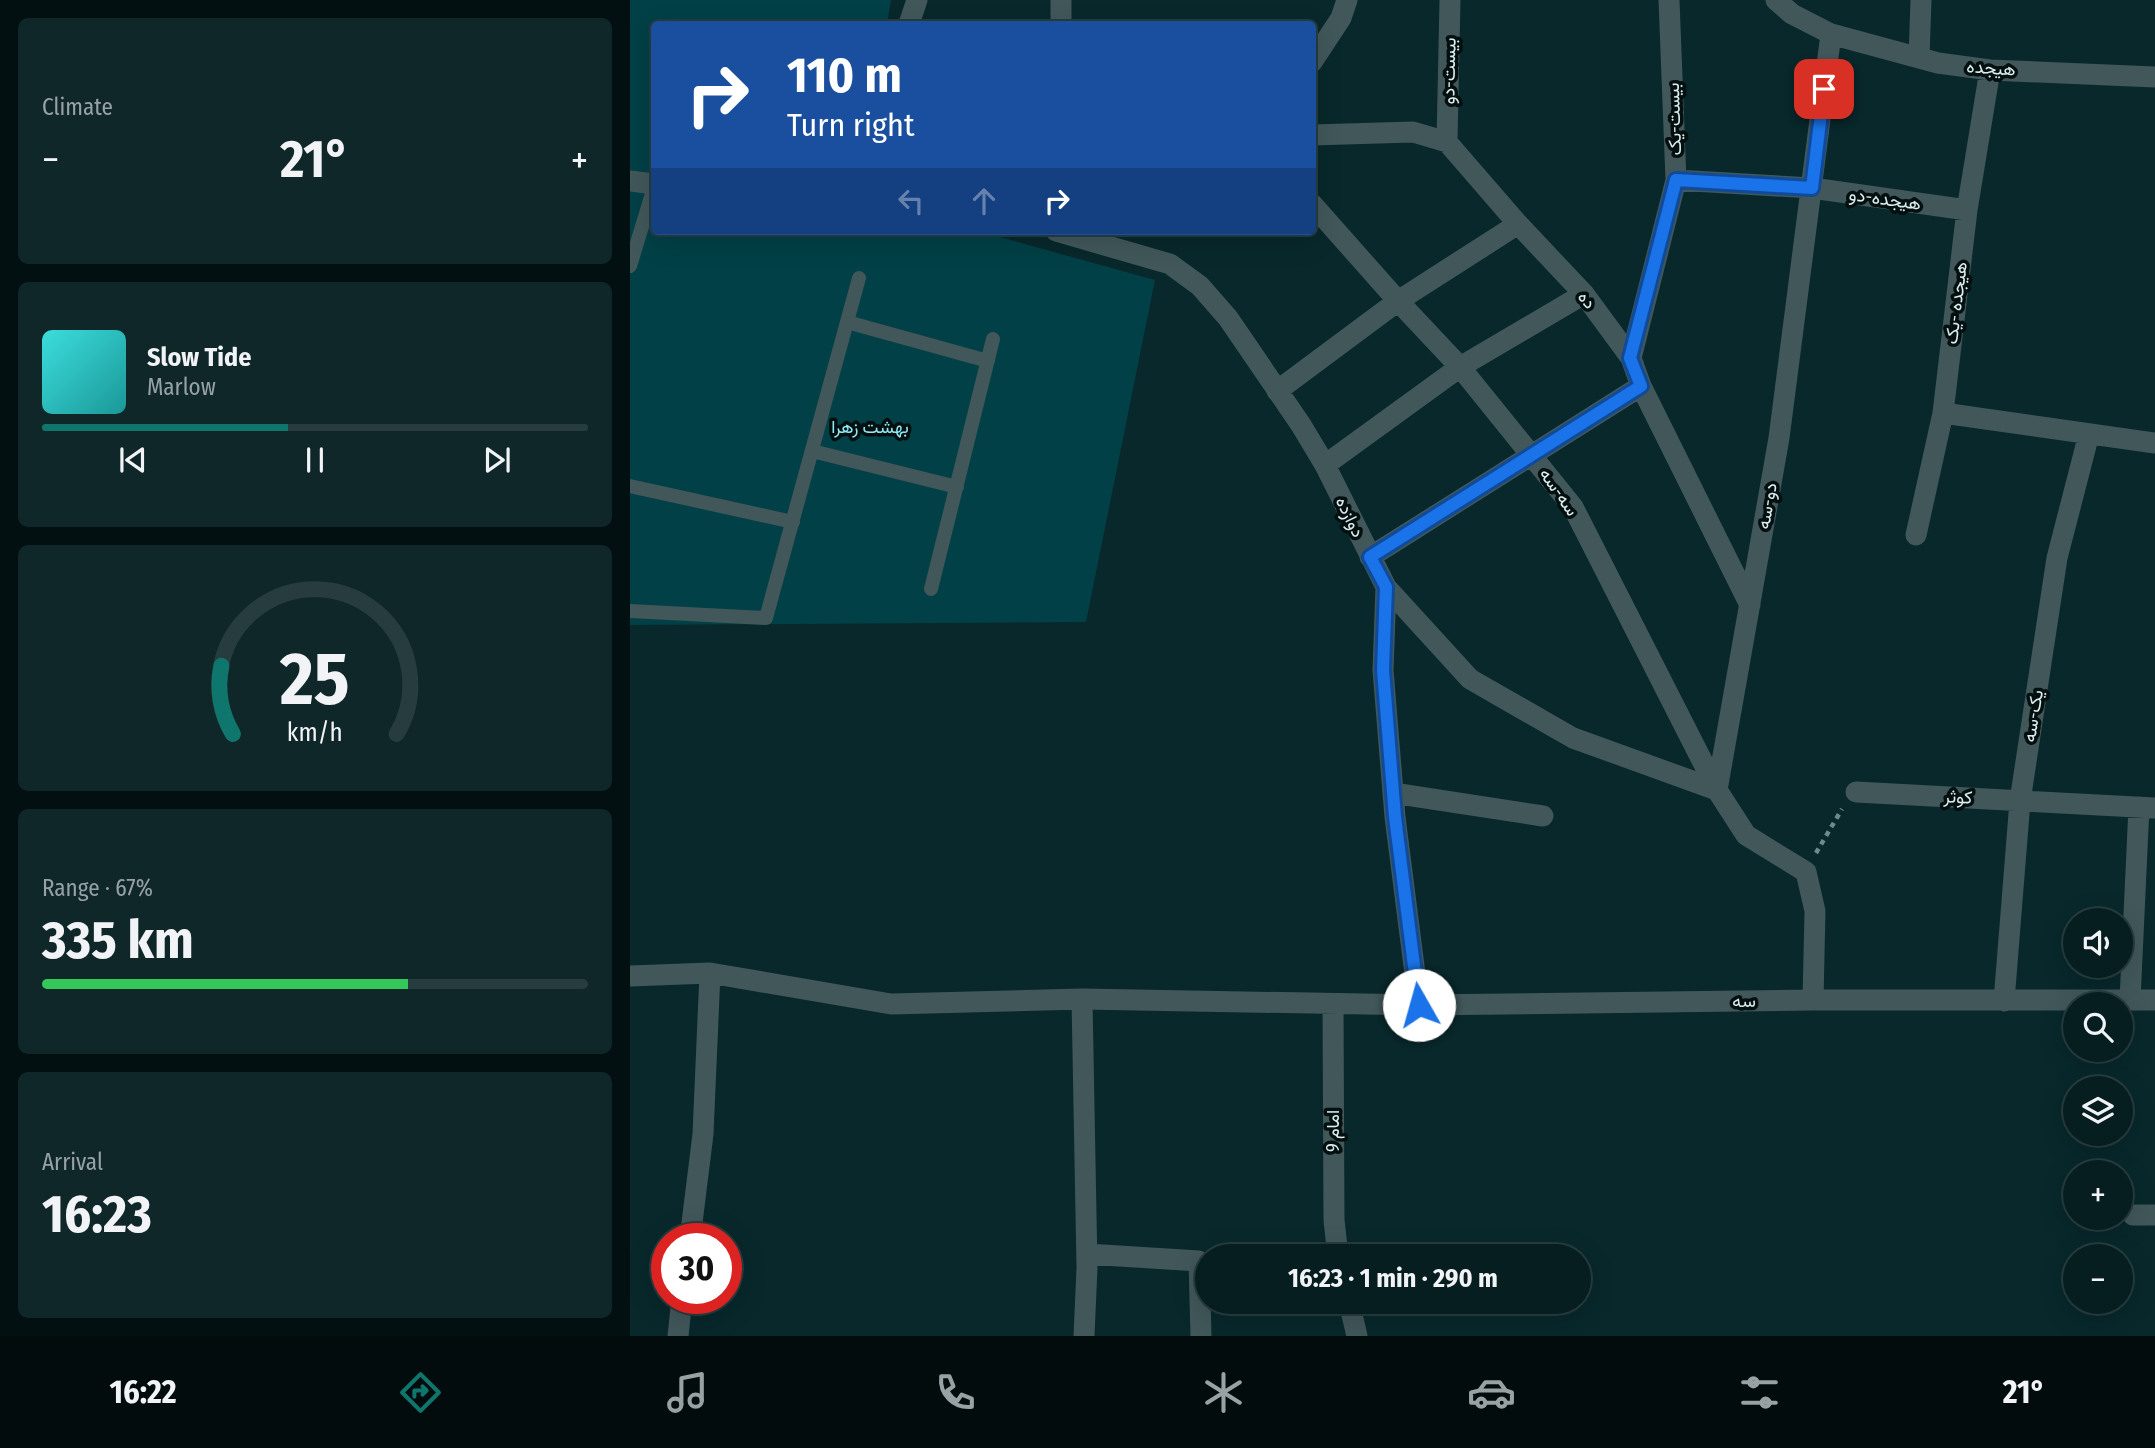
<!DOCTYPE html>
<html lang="en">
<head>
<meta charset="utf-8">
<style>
	body { margin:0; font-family:"Fira Sans Condensed",Vazirmatn,sans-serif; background:#0f2729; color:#f1f3f6; height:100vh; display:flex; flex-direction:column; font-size:26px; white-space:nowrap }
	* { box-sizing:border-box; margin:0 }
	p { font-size:23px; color:#98a2a5 }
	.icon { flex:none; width:38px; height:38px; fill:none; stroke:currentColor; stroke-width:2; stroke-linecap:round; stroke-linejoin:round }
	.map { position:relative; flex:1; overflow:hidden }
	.sheet { display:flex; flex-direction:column; gap:18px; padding:18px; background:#031012; width:630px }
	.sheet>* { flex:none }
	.guide { position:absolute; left:21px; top:21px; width:665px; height:214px; border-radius:7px; box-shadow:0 7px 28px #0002,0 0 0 2px #273c3e; background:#1a4fa0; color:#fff; overflow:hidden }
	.fabs { position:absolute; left:1433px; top:908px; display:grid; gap:14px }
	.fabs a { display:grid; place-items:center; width:70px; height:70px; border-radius:50%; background:#061e20; box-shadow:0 7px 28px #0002,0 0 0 2px #273c3e; font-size:35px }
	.speed { position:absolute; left:21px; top:1223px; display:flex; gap:14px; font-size:35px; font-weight:700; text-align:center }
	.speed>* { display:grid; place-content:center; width:91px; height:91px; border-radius:50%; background:#061e20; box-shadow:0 7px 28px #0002,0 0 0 2px #273c3e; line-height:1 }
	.speed .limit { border:10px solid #d22; background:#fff; color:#111 }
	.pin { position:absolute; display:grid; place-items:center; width:60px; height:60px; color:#fff; margin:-30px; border-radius:14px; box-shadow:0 4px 10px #0006 }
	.me { position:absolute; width:77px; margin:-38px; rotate:353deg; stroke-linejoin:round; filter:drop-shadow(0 0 5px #0008) }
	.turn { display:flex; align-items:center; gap:24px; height:147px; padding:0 21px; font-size:32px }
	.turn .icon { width:91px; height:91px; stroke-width:2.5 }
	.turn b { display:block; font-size:49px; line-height:60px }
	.lanes { display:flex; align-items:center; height:66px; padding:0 21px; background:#0003; justify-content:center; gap:35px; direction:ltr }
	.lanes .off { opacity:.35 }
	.big { font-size:52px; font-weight:700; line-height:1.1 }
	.sheet .tile { flex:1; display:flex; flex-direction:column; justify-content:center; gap:10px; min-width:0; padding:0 24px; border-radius:10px; background:#0f2729 }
	.sheet .dial { align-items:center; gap:0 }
	.dial svg { height:182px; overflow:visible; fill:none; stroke:#273c3e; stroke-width:7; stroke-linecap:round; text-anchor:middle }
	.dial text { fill:#f1f3f6; stroke:none }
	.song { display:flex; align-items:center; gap:21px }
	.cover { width:84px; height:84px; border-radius:10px; background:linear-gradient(135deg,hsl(180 70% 55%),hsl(180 70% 35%)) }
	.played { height:7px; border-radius:4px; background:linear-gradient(90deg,#0f766e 45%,#273c3e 45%) }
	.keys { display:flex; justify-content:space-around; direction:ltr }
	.heat { display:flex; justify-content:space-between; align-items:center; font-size:38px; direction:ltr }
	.charge { height:10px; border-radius:5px; background:linear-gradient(90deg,#34c759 67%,#273c3e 0) }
	.trip { position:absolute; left:565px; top:1244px; width:396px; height:70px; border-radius:35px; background:#061e20; box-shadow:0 7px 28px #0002,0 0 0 2px #273c3e; font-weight:700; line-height:70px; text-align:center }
	.tab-bar { display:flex; height:112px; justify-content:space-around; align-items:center; background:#020c0d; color:#98a2a5 }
	.tab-bar .icon { width:49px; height:49px }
	.tab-bar .active { color:#0f766e }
	.tab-bar b { font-size:32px; color:#f1f3f6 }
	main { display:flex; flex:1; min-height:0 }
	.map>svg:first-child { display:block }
	.green { fill:#004046 }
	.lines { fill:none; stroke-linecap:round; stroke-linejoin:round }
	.path { stroke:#70898b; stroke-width:4.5; stroke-dasharray:5 5; stroke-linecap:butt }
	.service { stroke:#41575a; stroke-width:14 }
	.minor { stroke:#41575a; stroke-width:21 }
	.route-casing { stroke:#114b97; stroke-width:18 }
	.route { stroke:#1a73e8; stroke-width:12 }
	.labels { text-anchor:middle; stroke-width:7; stroke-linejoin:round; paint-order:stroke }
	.street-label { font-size:18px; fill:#dcedef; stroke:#040f10 }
	.park-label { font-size:18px; fill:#8eebf6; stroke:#040f10 }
</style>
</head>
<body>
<main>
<section class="sheet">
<div class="tile"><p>Climate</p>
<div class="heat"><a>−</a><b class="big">21°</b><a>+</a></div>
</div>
<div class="tile">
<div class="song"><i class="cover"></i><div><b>Slow Tide</b><p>Marlow</p></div></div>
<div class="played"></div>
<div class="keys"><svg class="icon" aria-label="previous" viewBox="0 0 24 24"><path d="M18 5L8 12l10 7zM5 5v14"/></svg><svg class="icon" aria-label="pause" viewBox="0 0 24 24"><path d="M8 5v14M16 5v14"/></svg><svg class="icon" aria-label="next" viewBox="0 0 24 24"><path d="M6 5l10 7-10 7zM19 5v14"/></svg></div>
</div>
<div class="tile dial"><svg viewBox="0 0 100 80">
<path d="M14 69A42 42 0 1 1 86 69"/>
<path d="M14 69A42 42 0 0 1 9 39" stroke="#0f766e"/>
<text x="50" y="56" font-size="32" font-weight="700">25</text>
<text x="50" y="72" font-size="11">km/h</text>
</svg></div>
<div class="tile"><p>Range · 67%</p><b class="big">335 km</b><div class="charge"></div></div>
<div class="tile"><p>Arrival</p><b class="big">16:23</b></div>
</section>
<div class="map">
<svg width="1525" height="1336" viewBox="0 0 1525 1336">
	<rect width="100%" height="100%" fill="#08282b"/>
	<!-- green -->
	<path class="green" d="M0,0H261L257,24H24V231H348L525,280L456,622L0,625Z"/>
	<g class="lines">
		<!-- path -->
		<path class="path" d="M1186,853L1212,809"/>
		<!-- service -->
		<path class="service" d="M0,266L24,187
			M217,322L358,361
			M182,451L327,487
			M0,486L163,522
			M301,589L363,339
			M0,611L136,618L229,278"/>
		<!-- minor -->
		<path class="minor" d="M1146,0L1162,14L1201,34L1149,438L1087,790L1116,835L1176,872L1185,911L1183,1000
			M279,24L287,0
			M431,24V0
			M1201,34L1308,63L1360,70L1525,77
			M1289,58L1291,0
			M682,62L711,18L717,0
			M682,135L783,132L817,142L888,224L954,294L1001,358L1011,386L1120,605
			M817,142L820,0
			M1046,180L1182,188L1337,210
			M0,181L24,184
			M682,204L768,301L830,367L943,507L1087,790
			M426,231L540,264L570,286L598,318L671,425L695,465L756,587L840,679L943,738L1087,790
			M1001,358L1046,180L1039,0
			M647,391L768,301L888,224
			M1313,413L1525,443
			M695,465L830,367L954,294
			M1286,535L1313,413L1337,210L1360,70
			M740,557L1011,386
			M756,587L753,670L765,817L789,1005
			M1226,792L1525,808
			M763,793L913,816
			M0,976L80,973L261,1004L452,999L789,1005L1183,1000H1525
			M452,999L457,1268L454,1336
			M1500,1000L1509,807
			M1374,1001L1390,801L1427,558L1459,434
			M703,1005L704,1220L708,1256
			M1503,1215H1525
			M60,1239L73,1134L80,973
			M457,1254L569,1261L571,1336
			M719,1302L727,1336
			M48,1336L52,1298"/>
	</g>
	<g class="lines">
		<defs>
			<path id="route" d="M789,1005L765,817L753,670L756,587L740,557L1011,386L1000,358L1046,180L1182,188L1194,89"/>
		</defs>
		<!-- route casing -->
		<use href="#route" class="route-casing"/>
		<!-- route -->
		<use href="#route" class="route"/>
	</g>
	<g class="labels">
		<!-- street labels -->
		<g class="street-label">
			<text transform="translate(1361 68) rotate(4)" y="6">هیجده</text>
			<text transform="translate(819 71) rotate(-89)" y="6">بیست-دو</text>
			<text transform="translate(1044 119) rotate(-92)" y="6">بیست-یک</text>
			<text transform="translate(1255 199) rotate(8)" y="6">هیجده-دو</text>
			<text transform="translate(957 300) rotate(52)" y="6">ده</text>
			<text transform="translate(1326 303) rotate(-83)" y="6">هیجده -یک</text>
			<text transform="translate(929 492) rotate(55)" y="6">سه-سه</text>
			<text transform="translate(1137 506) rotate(-80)" y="6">دو-سه</text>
			<text transform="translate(720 517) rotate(64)" y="6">دوازده</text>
			<text transform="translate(1403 716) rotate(-81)" y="6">یک-سه</text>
			<text transform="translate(1328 797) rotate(3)" y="6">کوثر</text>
			<text transform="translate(1114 1001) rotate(-1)" y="6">سه</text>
			<text transform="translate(703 1131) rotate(-90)" y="6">امام 9</text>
		</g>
		<!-- park labels -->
		<g class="park-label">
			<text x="240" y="433">بهشت زهرا</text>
		</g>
	</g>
</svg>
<div class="fabs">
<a><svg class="icon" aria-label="sound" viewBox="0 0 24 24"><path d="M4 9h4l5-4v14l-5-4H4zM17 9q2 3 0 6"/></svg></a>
<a><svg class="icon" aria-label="search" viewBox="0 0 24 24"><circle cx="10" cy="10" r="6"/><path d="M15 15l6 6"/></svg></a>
<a><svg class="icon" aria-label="layers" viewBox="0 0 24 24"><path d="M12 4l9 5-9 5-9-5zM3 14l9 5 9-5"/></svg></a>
<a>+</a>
<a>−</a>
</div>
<div class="speed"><div class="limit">30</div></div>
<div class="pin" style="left:1194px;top:89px;background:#d93025"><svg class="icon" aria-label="arrive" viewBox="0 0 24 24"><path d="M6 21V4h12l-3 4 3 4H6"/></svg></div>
<svg class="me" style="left:789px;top:1005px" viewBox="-20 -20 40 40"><circle r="19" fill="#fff"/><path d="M0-13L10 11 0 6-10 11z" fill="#1a73e8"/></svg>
<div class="trip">16:23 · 1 min · 290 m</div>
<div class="guide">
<div class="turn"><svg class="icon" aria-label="right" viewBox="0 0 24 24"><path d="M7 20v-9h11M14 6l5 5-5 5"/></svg><div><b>110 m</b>Turn right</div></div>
<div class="lanes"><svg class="icon off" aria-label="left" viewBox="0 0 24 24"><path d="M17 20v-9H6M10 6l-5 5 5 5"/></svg><svg class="icon off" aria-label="ahead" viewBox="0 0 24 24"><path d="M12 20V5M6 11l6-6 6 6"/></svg><svg class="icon" aria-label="right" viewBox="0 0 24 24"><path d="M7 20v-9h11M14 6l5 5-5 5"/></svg></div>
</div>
</div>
</main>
<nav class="tab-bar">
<b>16:22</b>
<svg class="icon active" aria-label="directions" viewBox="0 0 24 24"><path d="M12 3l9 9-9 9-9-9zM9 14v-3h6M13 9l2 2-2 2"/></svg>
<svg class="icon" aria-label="music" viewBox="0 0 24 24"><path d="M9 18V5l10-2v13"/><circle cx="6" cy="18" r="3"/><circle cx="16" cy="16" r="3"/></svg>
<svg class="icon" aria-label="phone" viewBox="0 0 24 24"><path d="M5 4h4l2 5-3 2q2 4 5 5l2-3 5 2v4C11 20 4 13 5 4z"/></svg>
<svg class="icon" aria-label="climate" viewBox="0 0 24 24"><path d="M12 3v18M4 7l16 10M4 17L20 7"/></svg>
<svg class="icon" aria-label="car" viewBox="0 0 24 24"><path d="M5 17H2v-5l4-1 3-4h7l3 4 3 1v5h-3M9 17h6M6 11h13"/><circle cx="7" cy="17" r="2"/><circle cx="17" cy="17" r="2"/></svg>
<svg class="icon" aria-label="filters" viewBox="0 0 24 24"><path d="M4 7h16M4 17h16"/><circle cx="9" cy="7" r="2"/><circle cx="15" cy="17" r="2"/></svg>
<b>21°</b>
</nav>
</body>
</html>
